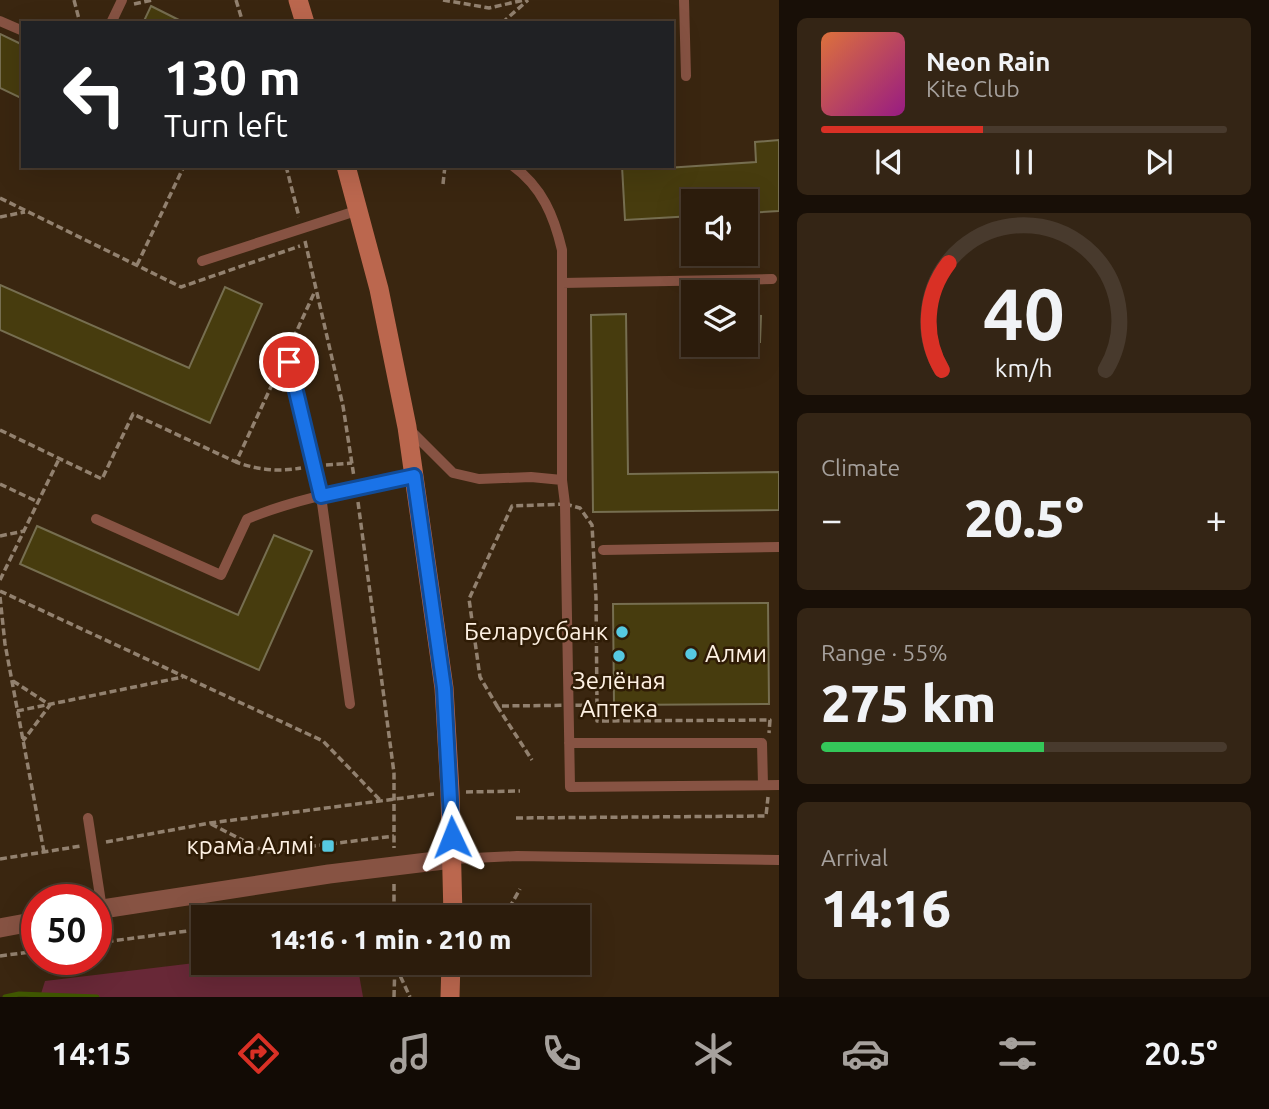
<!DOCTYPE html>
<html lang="en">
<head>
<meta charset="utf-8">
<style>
	body { margin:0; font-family:Ubuntu,sans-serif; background:#342515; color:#f1f3f6; height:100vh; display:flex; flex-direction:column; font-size:26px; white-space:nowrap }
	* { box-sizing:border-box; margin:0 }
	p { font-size:23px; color:#a6a19d }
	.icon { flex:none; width:38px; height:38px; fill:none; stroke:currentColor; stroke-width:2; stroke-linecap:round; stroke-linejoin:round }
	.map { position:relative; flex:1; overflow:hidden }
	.side { display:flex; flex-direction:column; gap:18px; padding:18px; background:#180f07; width:490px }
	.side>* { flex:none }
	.guide { position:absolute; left:21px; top:21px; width:653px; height:147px; border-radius:0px; box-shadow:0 7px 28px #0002,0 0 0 2px #483a2d; background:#202124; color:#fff; overflow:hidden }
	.fabs { position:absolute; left:681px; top:189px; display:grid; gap:14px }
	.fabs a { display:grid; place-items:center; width:77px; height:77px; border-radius:0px; background:#2c1c0c; box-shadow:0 7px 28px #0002,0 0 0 2px #483a2d; font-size:35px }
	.speed { position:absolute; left:21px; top:884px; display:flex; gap:14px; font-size:35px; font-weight:700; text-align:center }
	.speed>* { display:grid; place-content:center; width:91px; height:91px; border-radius:50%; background:#2c1c0c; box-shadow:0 7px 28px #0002,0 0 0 2px #483a2d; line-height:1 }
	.speed .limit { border:10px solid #d22; background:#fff; color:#111 }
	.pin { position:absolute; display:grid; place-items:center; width:60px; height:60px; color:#fff; margin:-30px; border:4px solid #fff; border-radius:50%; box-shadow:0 2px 7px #0007 }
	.me { position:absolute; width:77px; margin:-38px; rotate:358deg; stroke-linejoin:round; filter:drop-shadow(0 0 5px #0008) }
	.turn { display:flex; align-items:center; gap:24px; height:147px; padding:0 28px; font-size:32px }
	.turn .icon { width:91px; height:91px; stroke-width:2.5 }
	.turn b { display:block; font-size:49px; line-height:60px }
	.big { font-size:52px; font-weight:800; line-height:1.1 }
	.side .card { flex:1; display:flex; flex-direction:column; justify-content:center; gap:10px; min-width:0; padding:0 24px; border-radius:10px; background:#342515 }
	.side .dial { align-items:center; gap:0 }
	.dial svg { height:182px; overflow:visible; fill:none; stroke:#483a2d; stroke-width:7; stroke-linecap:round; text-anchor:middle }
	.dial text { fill:#f1f3f6; stroke:none }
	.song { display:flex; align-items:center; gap:21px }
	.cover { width:84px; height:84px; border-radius:10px; background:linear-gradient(135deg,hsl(20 70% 55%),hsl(310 70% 35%)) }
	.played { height:7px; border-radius:4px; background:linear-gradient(90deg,#d93025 40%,#483a2d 40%) }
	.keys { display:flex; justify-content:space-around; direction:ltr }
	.heat { display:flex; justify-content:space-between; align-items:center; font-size:38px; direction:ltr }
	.charge { height:10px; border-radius:5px; background:linear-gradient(90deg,#34c759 55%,#483a2d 0) }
	.trip { position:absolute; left:191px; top:905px; width:399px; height:70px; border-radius:0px; background:#2c1c0c; box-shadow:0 7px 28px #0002,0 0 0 2px #483a2d; font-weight:800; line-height:70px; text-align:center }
	.dock { display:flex; height:112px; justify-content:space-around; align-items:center; background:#120b05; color:#a6a19d }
	.dock .icon { width:49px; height:49px }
	.dock .active { color:#d93025 }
	.dock b { font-size:32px; color:#f1f3f6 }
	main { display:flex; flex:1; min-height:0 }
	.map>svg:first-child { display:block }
	.green { fill:#682837 }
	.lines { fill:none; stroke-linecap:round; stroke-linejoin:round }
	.stream { stroke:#3f5700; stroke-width:5 }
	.building { fill:#473c0e; stroke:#766e50; stroke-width:2 }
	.path { stroke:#92816f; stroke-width:3.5; stroke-dasharray:7 3.5; stroke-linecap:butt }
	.service { stroke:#875343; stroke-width:10 }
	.tertiary { stroke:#875343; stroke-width:19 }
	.secondary { stroke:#bb674e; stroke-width:19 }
	.route-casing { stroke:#114b97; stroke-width:18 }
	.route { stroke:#1a73e8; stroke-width:12 }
	.poi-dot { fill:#56c9e1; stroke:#2f1c06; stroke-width:2.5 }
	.labels { text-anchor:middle; stroke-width:5; stroke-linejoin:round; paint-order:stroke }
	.poi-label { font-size:24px; fill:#fef1e3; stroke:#2f1c06; text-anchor:end }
</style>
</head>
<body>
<main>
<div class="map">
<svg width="779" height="997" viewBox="0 0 779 997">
	<rect width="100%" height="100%" fill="#3a2610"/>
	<!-- green -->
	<path class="green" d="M203,962L357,963L363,997H40L45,981Z"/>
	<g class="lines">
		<!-- stream -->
		<path class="stream" d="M5,997L19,994L97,997"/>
	</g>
	<!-- building -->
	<path class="building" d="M151,6L185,23H143Z
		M0,34L23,45V99L0,88Z
		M779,140V211L746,213V201H693V216L625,220L622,166L666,168L756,162L755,142Z
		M0,285L189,368L225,287L262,304L210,423L0,330Z
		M626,314L628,474L779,472V510L593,512L591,315Z
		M746,315L761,316L760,342H746Z
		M37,526L238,615L274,535L312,551L259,670L20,564Z
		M768,603L769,704L614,705L613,604Z"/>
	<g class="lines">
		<!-- path -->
		<path class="path" d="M74,0L80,23
			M236,0L243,23
			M443,0L489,8L524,0
			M134,4L152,0
			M502,23L528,0
			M286,166L299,217
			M443,184L445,166
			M0,198L181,287L300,246
			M0,217L25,212
			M305,241L343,406L354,477
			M137,265L184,166
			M289,348L315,291
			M277,374L236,462C258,470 278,472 301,468
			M0,430L102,479L133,414L236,462
			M326,465L352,463
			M0,484L38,502
			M358,502L394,773V848
			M565,504L580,508L592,525L596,597L597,705L497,706L480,677L469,599L512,506Z
			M0,536L24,531
			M0,580L59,459
			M0,591L323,741L380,800
			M0,597L5,644L44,852
			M13,681L50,705L23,741
			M597,705V721L770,720L769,733
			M497,706L532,760
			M17,711L183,677
			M466,792L520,791
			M516,818L766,816L768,797
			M211,824L266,852L394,836
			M106,842L210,823L434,794
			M0,859L81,846
			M394,884V917
			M291,917L394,905L412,917
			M504,917L520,889
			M96,943L203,929
			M0,956L37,951
			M396,967L410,997
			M394,997L395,962"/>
		<!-- service -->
		<path class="service" d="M684,0L686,76
			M0,21L23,31
			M111,23L122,0
			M513,166C542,187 554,216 562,250V480
			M202,261L359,210
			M562,283L772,279
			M289,362L321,496L350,704
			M410,430L453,473L479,479L531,477L562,480L565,504L570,787L779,785
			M96,519L221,575L247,519C300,497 358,488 414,476
			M603,550L779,547
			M569,743H762L763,785
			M88,818L102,909
			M452,859L517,856L779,860"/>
		<!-- tertiary -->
		<path class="tertiary" d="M96,910L329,874L452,859
			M0,928L37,921"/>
		<!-- secondary -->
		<path class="secondary" d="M298,0L305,23
			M346,166L379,289L407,427L444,688L450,792L453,917
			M450,997L451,962"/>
	</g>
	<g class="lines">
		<defs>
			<path id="route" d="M289,362L321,496L414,476L444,688L452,837"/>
		</defs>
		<!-- route casing -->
		<use href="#route" class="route-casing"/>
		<!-- route -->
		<use href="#route" class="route"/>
	</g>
	<!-- markers -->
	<g class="poi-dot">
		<circle cx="622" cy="632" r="7"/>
		<circle cx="691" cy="654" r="7"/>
		<circle cx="619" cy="656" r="7"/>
		<rect x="321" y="839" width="14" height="14" rx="3.5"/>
	</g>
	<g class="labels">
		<!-- poi labels -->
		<g class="poi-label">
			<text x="608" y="640">Беларусбанк</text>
			<text x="705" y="662" text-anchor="start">Алми</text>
			<text x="619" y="689" text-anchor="middle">Зелёная<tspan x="619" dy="28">Аптека</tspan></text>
			<text x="314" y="854">крама Алмі</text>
		</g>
	</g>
</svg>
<div class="fabs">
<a><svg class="icon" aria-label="sound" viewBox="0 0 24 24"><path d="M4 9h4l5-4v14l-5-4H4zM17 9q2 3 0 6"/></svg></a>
<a><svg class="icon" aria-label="layers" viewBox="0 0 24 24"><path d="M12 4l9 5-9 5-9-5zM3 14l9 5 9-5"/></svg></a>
</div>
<div class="speed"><div class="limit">50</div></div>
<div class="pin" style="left:289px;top:362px;background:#d93025"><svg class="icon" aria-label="arrive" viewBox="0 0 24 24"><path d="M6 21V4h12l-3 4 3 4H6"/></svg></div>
<svg class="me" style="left:452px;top:837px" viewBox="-20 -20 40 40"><path d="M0-17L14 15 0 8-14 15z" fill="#1a73e8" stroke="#fff" stroke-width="4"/></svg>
<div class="trip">14:16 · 1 min · 210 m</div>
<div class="guide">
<div class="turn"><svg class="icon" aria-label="left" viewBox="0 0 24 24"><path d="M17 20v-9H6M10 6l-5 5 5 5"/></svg><div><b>130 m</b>Turn left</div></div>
</div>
</div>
<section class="side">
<div class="card">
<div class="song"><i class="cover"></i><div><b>Neon Rain</b><p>Kite Club</p></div></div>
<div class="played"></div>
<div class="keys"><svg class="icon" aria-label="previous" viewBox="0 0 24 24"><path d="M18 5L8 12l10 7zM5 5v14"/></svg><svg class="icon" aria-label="pause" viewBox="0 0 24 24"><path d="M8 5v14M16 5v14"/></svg><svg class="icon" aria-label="next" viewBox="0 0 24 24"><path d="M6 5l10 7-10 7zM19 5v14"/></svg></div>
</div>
<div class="card dial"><svg viewBox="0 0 100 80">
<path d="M14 69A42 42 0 1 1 86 69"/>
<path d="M14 69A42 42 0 0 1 17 22" stroke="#d93025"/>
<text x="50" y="56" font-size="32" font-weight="700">40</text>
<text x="50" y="72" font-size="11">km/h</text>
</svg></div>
<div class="card"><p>Climate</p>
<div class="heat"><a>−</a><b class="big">20.5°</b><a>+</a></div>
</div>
<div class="card"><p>Range · 55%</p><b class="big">275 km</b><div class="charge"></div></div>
<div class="card"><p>Arrival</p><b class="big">14:16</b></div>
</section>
</main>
<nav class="dock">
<b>14:15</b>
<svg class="icon active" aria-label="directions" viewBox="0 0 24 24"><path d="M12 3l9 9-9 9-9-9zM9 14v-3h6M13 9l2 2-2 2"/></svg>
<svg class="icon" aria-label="music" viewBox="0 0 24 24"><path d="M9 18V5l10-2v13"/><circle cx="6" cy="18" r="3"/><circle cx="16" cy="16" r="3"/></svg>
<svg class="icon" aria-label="phone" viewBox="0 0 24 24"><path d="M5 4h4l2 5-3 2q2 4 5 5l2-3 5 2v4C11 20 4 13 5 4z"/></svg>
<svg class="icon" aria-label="climate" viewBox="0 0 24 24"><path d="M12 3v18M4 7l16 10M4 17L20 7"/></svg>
<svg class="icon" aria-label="car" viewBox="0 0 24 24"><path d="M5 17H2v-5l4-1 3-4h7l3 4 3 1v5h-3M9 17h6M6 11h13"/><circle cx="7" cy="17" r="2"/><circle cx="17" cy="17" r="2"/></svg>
<svg class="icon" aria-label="filters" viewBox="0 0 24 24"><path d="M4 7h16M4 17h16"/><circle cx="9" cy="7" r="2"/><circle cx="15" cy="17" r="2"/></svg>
<b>20.5°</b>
</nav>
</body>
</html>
